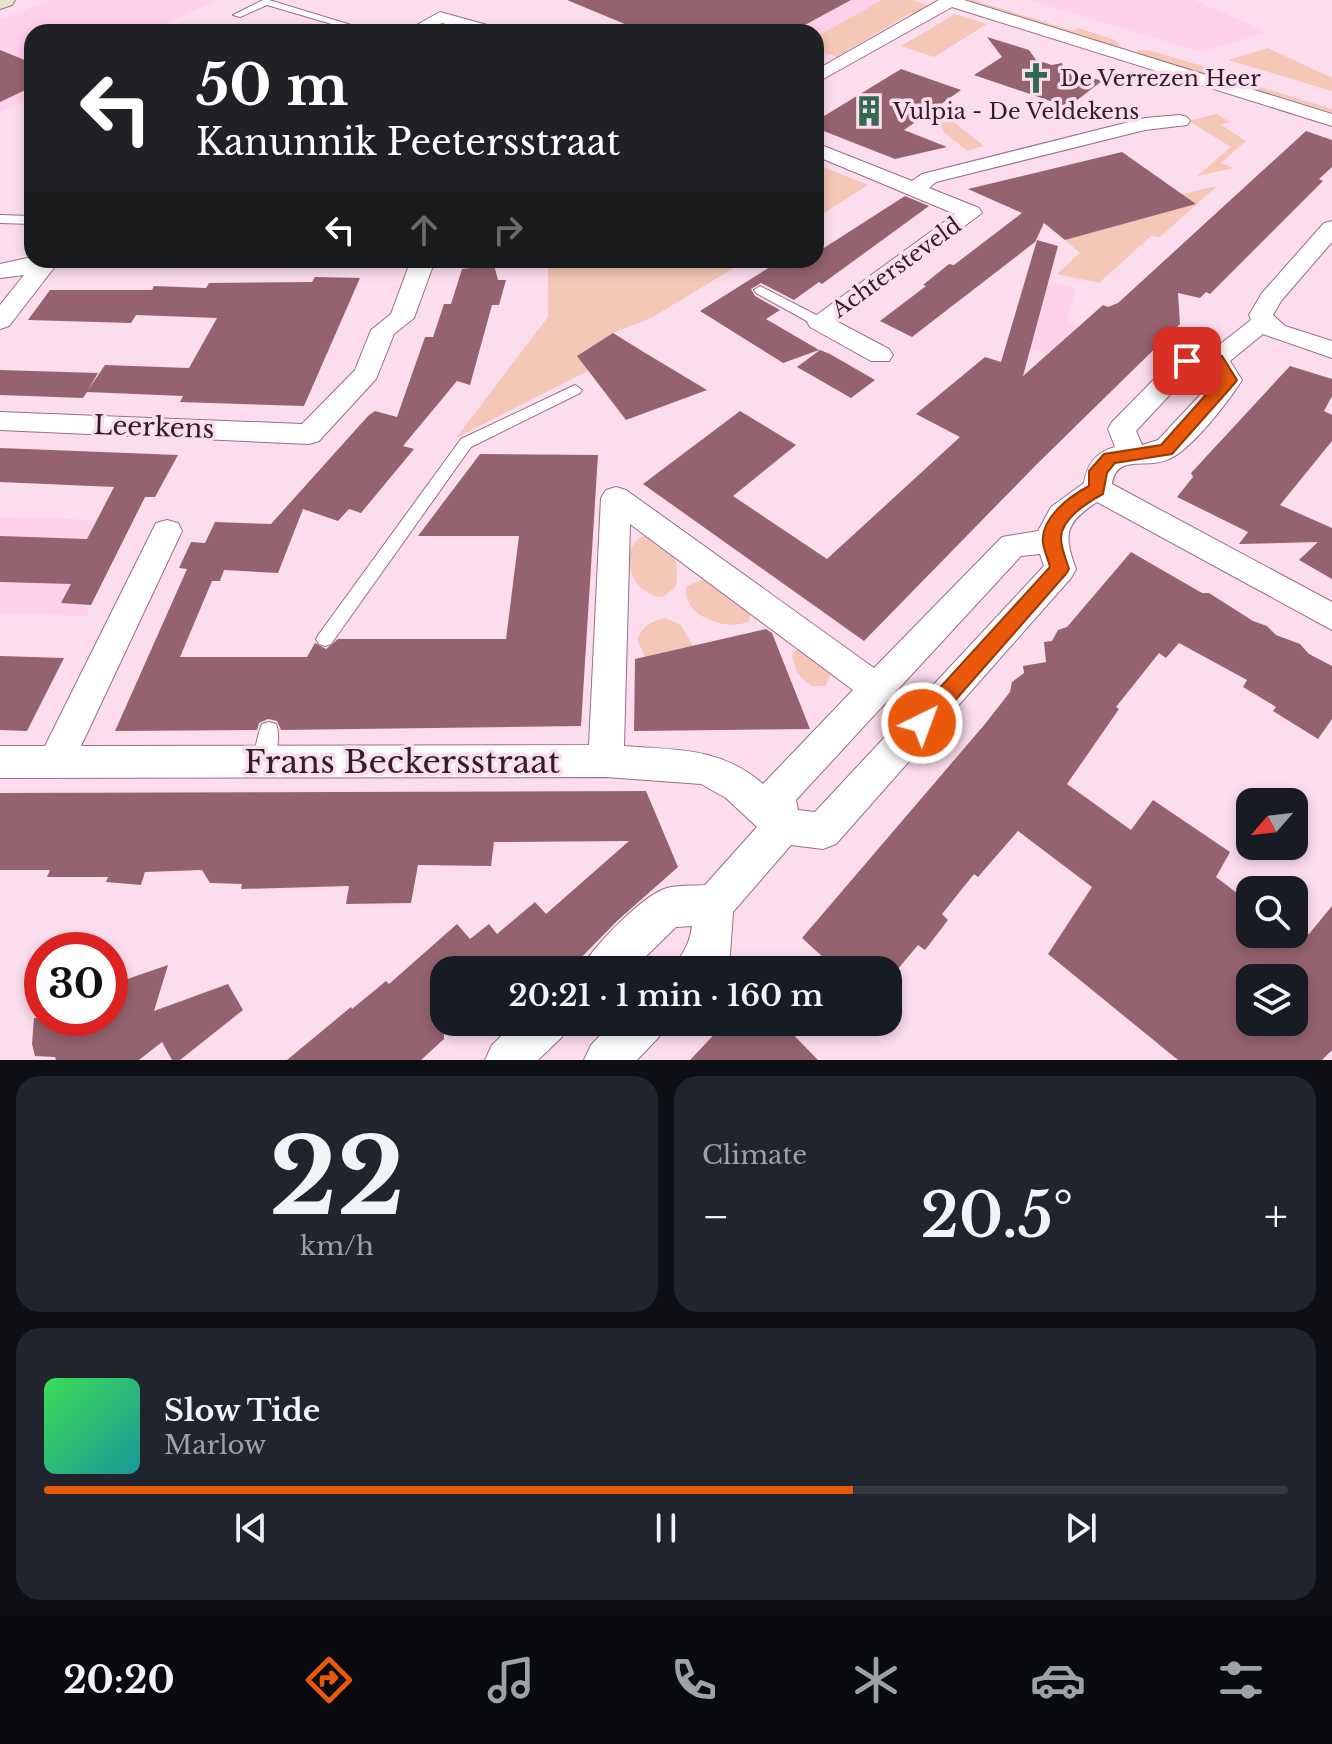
<!DOCTYPE html>
<html lang="en">
<head>
<meta charset="utf-8">
<style>
	body { margin:0; font-family:"Libre Baskerville",serif; background:#20242c; color:#f1f3f6; height:100vh; display:flex; flex-direction:column; font-size:30px; white-space:nowrap }
	* { box-sizing:border-box; margin:0 }
	p { font-size:26px; color:#9ea1a6 }
	.icon { flex:none; width:44px; height:44px; fill:none; stroke:currentColor; stroke-width:2; stroke-linecap:round; stroke-linejoin:round }
	.map { position:relative; height:1060px; overflow:hidden }
	.drawer { display:flex; flex-direction:column; gap:16px; padding:16px; background:#0d0f14; flex:1 }
	.drawer>* { flex:none }
	.banner { position:absolute; left:24px; top:24px; width:800px; height:244px; border-radius:24px; box-shadow:0 4px 12px #0003; background:#202124; color:#fff; overflow:hidden }
	.needle { width:52px; rotate:242deg }
	.controls { position:absolute; left:1236px; top:788px; display:grid; gap:16px }
	.controls a { display:grid; place-items:center; width:72px; height:72px; border-radius:16px; background:#171b24; box-shadow:0 4px 12px #0003; font-size:40px }
	.speed { position:absolute; left:24px; top:932px; display:flex; gap:16px; font-size:40px; font-weight:700; text-align:center }
	.speed>* { display:grid; place-content:center; width:104px; height:104px; border-radius:50%; background:#171b24; box-shadow:0 4px 12px #0003; line-height:1 }
	.speed .limit { border:12px solid #d22; background:#fff; color:#111 }
	.pin { position:absolute; display:grid; place-items:center; width:68px; height:68px; color:#fff; margin:-34px; border-radius:16px; box-shadow:0 4px 12px #0006 }
	.me { position:absolute; width:88px; margin:-44px; rotate:42deg; stroke-linejoin:round; filter:drop-shadow(0 0 6px #0008) }
	.turn { display:flex; align-items:center; gap:28px; height:168px; padding:0 40px; font-size:36px }
	.turn .icon { width:104px; height:104px; stroke-width:2.5 }
	.turn b { display:block; font-size:56px; line-height:68px }
	.lanes { display:flex; align-items:center; height:76px; padding:0 40px; background:#0003; justify-content:center; gap:40px; direction:ltr }
	.lanes .off { opacity:.35 }
	.big { font-size:60px; font-weight:600; line-height:1.1 }
	.drawer .tile { flex:1; display:flex; flex-direction:column; justify-content:center; gap:12px; min-width:0; padding:0 28px; border-radius:24px; background:#20242c }
	.drawer .dial { align-items:center; gap:0 }
	.dial b { font-size:104px; line-height:1 }
	.song { display:flex; align-items:center; gap:24px }
	.cover { width:96px; height:96px; border-radius:12px; background:linear-gradient(135deg,hsl(130 70% 55%),hsl(180 70% 35%)) }
	.played { height:8px; border-radius:4px; background:linear-gradient(90deg,#ea580c 65%,#363941 65%) }
	.keys { display:flex; justify-content:space-around; direction:ltr }
	.heat { display:flex; justify-content:space-between; align-items:center; font-size:44px; direction:ltr }
	.drawer .tiles { flex:1; display:grid; gap:16px; grid-template-columns:1fr 1fr }
	.tile:last-child { grid-column:span 2 }
	.trip { position:absolute; left:430px; top:956px; width:472px; height:80px; border-radius:24px; background:#171b24; box-shadow:0 4px 12px #0003; font-weight:600; line-height:80px; text-align:center }
	.tab-bar { display:flex; height:128px; justify-content:space-around; align-items:center; background:#090b0e; color:#9ea1a6 }
	.tab-bar .icon { width:56px; height:56px }
	.tab-bar .selected { color:#ea580c }
	.tab-bar b { font-size:36px; color:#f1f3f6 }
	.map>svg:first-child { display:block }
	.built { fill:#ffd1eb }
	.green { fill:#f4c7b6 }
	.building { fill:#956370; fill-rule:evenodd }
	.lines { fill:none; stroke-linecap:round; stroke-linejoin:round }
	.lane-casing { stroke:#9a6d87; stroke-width:2 }
	.street-casing { stroke:#9a6d87; stroke-width:2 }
	.secondary-casing { stroke:#9a6d87; stroke-width:2 }
	.lane { fill:#fff; fill-rule:evenodd }
	.street { fill:#fff; fill-rule:evenodd }
	.secondary { fill:#e8e5cb; fill-rule:evenodd }
	.route { fill:#ea580c; stroke:#983908; stroke-width:2 }
	.labels { text-anchor:middle; stroke-width:7; stroke-linejoin:round; paint-order:stroke }
	.far-poi-label { font-size:22px; fill:#2f1d27; stroke:#fcddee; text-anchor:start }
	.far-street-label { font-size:22px; fill:#2f1d27; stroke:#fcddee }
	.street-label { font-size:26px; fill:#2f1d27; stroke:#fcddee }
	.near-street-label { font-size:32px; fill:#2f1d27; stroke:#fcddee }
</style>
</head>
<body>
<div class="map">
<svg width="1332" height="1060" viewBox="0 0 1332 1060">
	<rect width="100%" height="100%" fill="#fcddee"/>
	<!-- built -->
	<path class="built" d="M51,0H218L146,32H32V98L0,112V20Z
		M647,0H911L920,3L818,61L816,32H737Z
		M1028,0H1194L1267,32L1202,52Z
		M1026,277L1076,288L1067,321L1079,326L1056,355L1007,343Z
		M0,517L133,521L86,616L0,613Z"/>
	<!-- green -->
	<path class="green" d="M882,0H911L930,6L915,14L911,13L846,51V54L840,58L826,53L816,43V37Z
		M973,0L1074,31L1078,28L1115,40L1120,45L1114,48L967,1Z
		M955,14L987,24L934,57L901,46Z
		M1268,48L1332,78V91L1228,60Z
		M1138,50H1148L1226,73L1224,76L1332,109V113L1221,79L1217,81L1136,55Z
		M1216,114L1230,122L1221,125L1246,141L1221,163L1234,168L1197,176L1231,147L1189,121Z
		M946,116L984,146L967,151L944,132L939,123Z
		M816,164L868,185L816,218Z
		M1217,186L1160,237L1151,236L1099,283L1057,274L1080,253L1065,240L1195,204L1182,194Z
		M548,260H747L651,318L613,333L578,356L588,371L456,438L548,317Z
		M647,535C672,549 680,555 676,586L663,597C632,597 613,546 647,535Z
		M704,579L747,608L750,615L749,621C728,633 679,615 687,586Z
		M665,618L680,624L693,646L645,657L637,639C643,626 651,621 665,618Z
		M802,649L828,666L831,674L825,686H811L797,673L792,656L794,651Z"/>
	<!-- building -->
	<path class="building" d="M567,0H851L792,32H644Z
		M987,37L1029,50L1036,60L1052,65L1062,63L1063,69L1102,81L1068,107L974,75L1002,57Z
		M0,50L32,63V87L0,102Z
		M901,69L961,90L904,130L947,147L895,159L816,128V121Z
		M1306,131L1332,140V167L1319,179L1323,181L1210,294L1206,292L1200,298L1178,293L1180,324L1036,465L864,641L643,484L740,411L796,445L733,496L827,559L960,437L916,414L985,357L1001,362L1037,240L1058,246L1023,376L1103,305L1108,307L1118,303Z
		M1122,152L1196,204L1065,240L1044,223L1035,242L912,337L880,321L926,286L923,285L949,264L954,265L1022,213L968,189Z
		M905,196L929,206L822,284L819,282L794,300L761,283L751,289L755,296L780,310L766,319L819,350L783,363L700,311L781,260H816V253Z
		M494,265L498,280H506L499,305H492L470,385L457,381L403,446L414,449L361,513L349,509L338,521L303,509L278,573L224,570L220,581H212L180,657H307L315,643L326,649L338,639H506L519,536H418L480,454L598,455L581,726L281,730L277,721L268,719L259,723L257,730L115,731L187,569L179,568L191,542L205,543L215,522L271,524L368,416L375,411L397,417L425,337H433L444,304H451L462,269Z
		M315,277L360,278L304,406L180,402L183,396L87,392L83,398L0,395V370L98,373L88,390L105,365L189,368L217,318L136,315L131,323L28,320L50,290H152L154,286L206,288L209,283L312,282Z
		M613,333L642,351L707,390L626,420L577,356Z
		M820,350L830,354L875,380L851,398L797,367Z
		M1290,366L1332,379V396L1324,411L1332,415V441L1280,505L1332,528V579L1299,560L1318,542L1239,544L1248,532L1177,497L1193,477L1191,473Z
		M0,448L178,455L155,497H145L91,605L61,603L71,584L0,582V536L87,539L114,487L0,482Z
		M1131,552L1202,593H1209L1253,621L1267,626L1276,635L1300,644L1309,654L1332,666V719L1318,739L1273,711L1276,707L1243,687L1247,680L1179,643L1166,658L1159,653L1116,707L1119,709L1067,784L1131,830L1153,800L1230,852L1216,877L1250,903V934H1309L1332,906V1050L1322,1060H1178L1048,954L1092,887L1018,831L978,877L974,874L942,914L948,920L925,950L918,945L897,970H837L802,938L985,724L1010,692L1012,682L1024,673L1023,666L1046,662L1044,642L1052,641L1058,630L1067,627ZM1250,978H1294V1022H1250Z
		M766,629L772,633L810,729L634,731L635,659Z
		M0,656L64,658L27,731L0,730Z
		M646,791L678,867L617,921L569,970H444V1039L421,1060H287L351,1007L352,1009L386,981L389,984L457,924L470,939L489,924L497,934L535,902L546,914L629,841L494,842L491,866L418,865L411,903L346,904L349,886L241,889L242,884L210,883L202,870L145,872L141,885L106,882L108,877H47L50,870H0V793Z
		M168,965L154,1011L228,984L243,1010L180,1060H172L162,1042L139,1060H56L55,1057L35,1056L32,1044L34,1018H110V985Z
		M726,1022H781L818,1060H690Z"/>
	<g class="lines">
		<defs>
			<path id="lane" d="M263,0H269L374,32H359L267,5L240,17L233,15Z
				M0,215L32,216V224L0,223Z
				M760,286L824,319L826,322L819,326L814,325L756,293L754,290Z
				M575,385L582,390L580,393L471,447L331,644L325,646L319,644L316,639L319,634L461,439Z
				M269,722L276,724C281,736 276,758 271,769L264,772L257,769C252,758 257,736 262,724Z"/>
			<path id="street" d="M939,0H964L1332,114V126L952,7L816,83V70Z
				M440,12L498,28L501,32H473L442,23L426,32H404Z
				M1180,115L1187,117L1190,121L1187,125L1145,130L936,182L929,188L979,208L982,213L836,321L889,349L893,355L889,361H871L810,327L807,322L955,214L816,156V143L912,181L922,174L1145,118Z
				M1332,221V242L1281,301L1273,315L1285,326L1332,341V358L1263,334L1230,361L1242,380C1229,401 1191,450 1169,459C1145,470 1117,453 1112,484L1332,602V630L1097,502C1065,523 1063,534 1076,569L1071,578L836,844L823,849L791,845L733,912L730,955L723,970H674C682,951 689,948 692,926L676,927L632,970H581C590,949 644,894 667,888C678,885 692,886 705,885L757,827L726,798L701,784L606,777L0,778V746H45L152,531L156,523L167,520L178,523L182,531L81,746L589,745L601,498L606,490L616,487L626,490L874,668L1002,537L1038,531L1051,507L1084,483C1087,464 1096,452 1115,447L1108,429L1112,422L1178,355L1210,352L1251,320L1249,315L1262,293L1324,223ZM1209,368L1215,379L1158,440L1142,445L1136,431L1194,369ZM630,524L853,690L763,784C721,747 676,750 624,746ZM1040,554L1044,566L815,812L798,810L796,800L1021,556Z
				M32,257V260H60L9,326L0,329V305L24,275L0,278V264Z
				M411,260H435L414,318L394,334L376,379L319,441L309,444L0,430V412L302,424L355,370L371,330L391,314Z
				M516,1022H568L562,1037L538,1060H485L492,1045Z
				M613,1022H665L659,1037L637,1060H584L591,1045Z"/>
			<path id="secondary" d="M0,0H15L12,5L0,9Z"/>
		</defs>
		<!-- lane casing -->
		<use href="#lane" class="lane-casing"/>
		<!-- street casing -->
		<use href="#street" class="street-casing"/>
		<!-- secondary casing -->
		<use href="#secondary" class="secondary-casing"/>
		<!-- lane -->
		<use href="#lane" class="lane"/>
		<!-- street -->
		<use href="#street" class="street"/>
		<!-- secondary -->
		<use href="#secondary" class="secondary"/>
	</g>
	<!-- route -->
	<path class="route" d="M1216,355L1222,356L1237,380L1234,384L1172,454L1115,463L1107,473L1103,494C1088,502 1061,519 1061,538C1061,548 1066,559 1069,569L1066,574L929,730L922,732L914,730L911,723L914,716L1050,567C1048,559 1044,551 1043,543C1040,518 1070,496 1089,486V471L1104,454L1161,445L1220,379L1212,365L1187,366L1179,361L1187,356Z"/>
	<!-- icons -->
	<defs>
		<symbol id="church-bare" viewBox="-9 -9 18 18"><path d="M-1.2-6h2.4v3.5h3.3v2.4h-3.3V6h-2.4V-.1h-3.3v-2.4h3.3Z" fill="#316951" stroke="#fcddee" stroke-width="2.5" paint-order="stroke"/></symbol>
		<symbol id="building-bare" viewBox="-9 -9 18 18"><path d="M-4-6H4V6H1V3H-1V6H-4ZM-2.5-4.3h1.7v1.8h-1.7ZM.8-4.3h1.7v1.8H.8ZM-2.5-1h1.7V.8h-1.7ZM.8-1h1.7V.8H.8Z" fill="#316951" stroke="#fcddee" stroke-width="2.5" paint-order="stroke"/></symbol>
	</defs>
	<g fill-rule="evenodd">
		<use href="#church-bare" x="1014" y="56" width="44" height="44"/>
		<use href="#building-bare" x="847" y="89" width="44" height="44"/>
	</g>
	<g class="labels">
		<!-- far-poi labels -->
		<g class="far-poi-label">
			<text x="1060" y="86">De Verrezen Heer</text>
			<text x="893" y="119">Vulpia - De Veldekens</text>
		</g>
		<!-- far-street labels -->
		<g class="far-street-label">
			<text transform="translate(896 267) rotate(-36)" y="8">Achtersteveld</text>
		</g>
		<!-- street labels -->
		<g class="street-label">
			<text transform="translate(154 427) rotate(2)" y="9">Leerkens</text>
		</g>
		<!-- near-street labels -->
		<g class="near-street-label">
			<text x="402" y="773">Frans Beckersstraat</text>
		</g>
	</g>
</svg>
<div class="controls">
<a><svg class="needle" viewBox="-14 -14 28 28"><path d="M0-13l5 13h-10z" fill="#e53935"/><path d="M0 13l5-13h-10z" fill="#9ea1a6"/></svg></a>
<a><svg class="icon" aria-label="search" viewBox="0 0 24 24"><circle cx="10" cy="10" r="6"/><path d="M15 15l6 6"/></svg></a>
<a><svg class="icon" aria-label="layers" viewBox="0 0 24 24"><path d="M12 4l9 5-9 5-9-5zM3 14l9 5 9-5"/></svg></a>
</div>
<div class="speed"><div class="limit">30</div></div>
<div class="pin" style="left:1187px;top:361px;background:#d93025"><svg class="icon" aria-label="arrive" viewBox="0 0 24 24"><path d="M6 21V4h12l-3 4 3 4H6"/></svg></div>
<svg class="me" style="left:922px;top:723px" viewBox="-20 -20 40 40"><circle r="17" fill="#ea580c" stroke="#fff" stroke-width="3"/><path d="M0-11L8 9 0 5-8 9z" fill="#fff"/></svg>
<div class="trip">20:21 · 1 min · 160 m</div>
<div class="banner">
<div class="turn"><svg class="icon" aria-label="left" viewBox="0 0 24 24"><path d="M17 20v-9H6M10 6l-5 5 5 5"/></svg><div><b>50 m</b>Kanunnik Peetersstraat</div></div>
<div class="lanes"><svg class="icon" aria-label="left" viewBox="0 0 24 24"><path d="M17 20v-9H6M10 6l-5 5 5 5"/></svg><svg class="icon off" aria-label="ahead" viewBox="0 0 24 24"><path d="M12 20V5M6 11l6-6 6 6"/></svg><svg class="icon off" aria-label="right" viewBox="0 0 24 24"><path d="M7 20v-9h11M14 6l5 5-5 5"/></svg></div>
</div>
</div>
<section class="drawer">
<div class="tiles">
<div class="tile dial"><b>22</b><p>km/h</p></div>
<div class="tile"><p>Climate</p>
<div class="heat"><a>−</a><b class="big">20.5°</b><a>+</a></div>
</div>
<div class="tile">
<div class="song"><i class="cover"></i><div><b>Slow Tide</b><p>Marlow</p></div></div>
<div class="played"></div>
<div class="keys"><svg class="icon" aria-label="previous" viewBox="0 0 24 24"><path d="M18 5L8 12l10 7zM5 5v14"/></svg><svg class="icon" aria-label="pause" viewBox="0 0 24 24"><path d="M8 5v14M16 5v14"/></svg><svg class="icon" aria-label="next" viewBox="0 0 24 24"><path d="M6 5l10 7-10 7zM19 5v14"/></svg></div>
</div>
</div>
</section>
<nav class="tab-bar">
<b>20:20</b>
<svg class="icon selected" aria-label="directions" viewBox="0 0 24 24"><path d="M12 3l9 9-9 9-9-9zM9 14v-3h6M13 9l2 2-2 2"/></svg>
<svg class="icon" aria-label="music" viewBox="0 0 24 24"><path d="M9 18V5l10-2v13"/><circle cx="6" cy="18" r="3"/><circle cx="16" cy="16" r="3"/></svg>
<svg class="icon" aria-label="phone" viewBox="0 0 24 24"><path d="M5 4h4l2 5-3 2q2 4 5 5l2-3 5 2v4C11 20 4 13 5 4z"/></svg>
<svg class="icon" aria-label="climate" viewBox="0 0 24 24"><path d="M12 3v18M4 7l16 10M4 17L20 7"/></svg>
<svg class="icon" aria-label="car" viewBox="0 0 24 24"><path d="M5 17H2v-5l4-1 3-4h7l3 4 3 1v5h-3M9 17h6M6 11h13"/><circle cx="7" cy="17" r="2"/><circle cx="17" cy="17" r="2"/></svg>
<svg class="icon" aria-label="filters" viewBox="0 0 24 24"><path d="M4 7h16M4 17h16"/><circle cx="9" cy="7" r="2"/><circle cx="15" cy="17" r="2"/></svg>
</nav>
</body>
</html>
